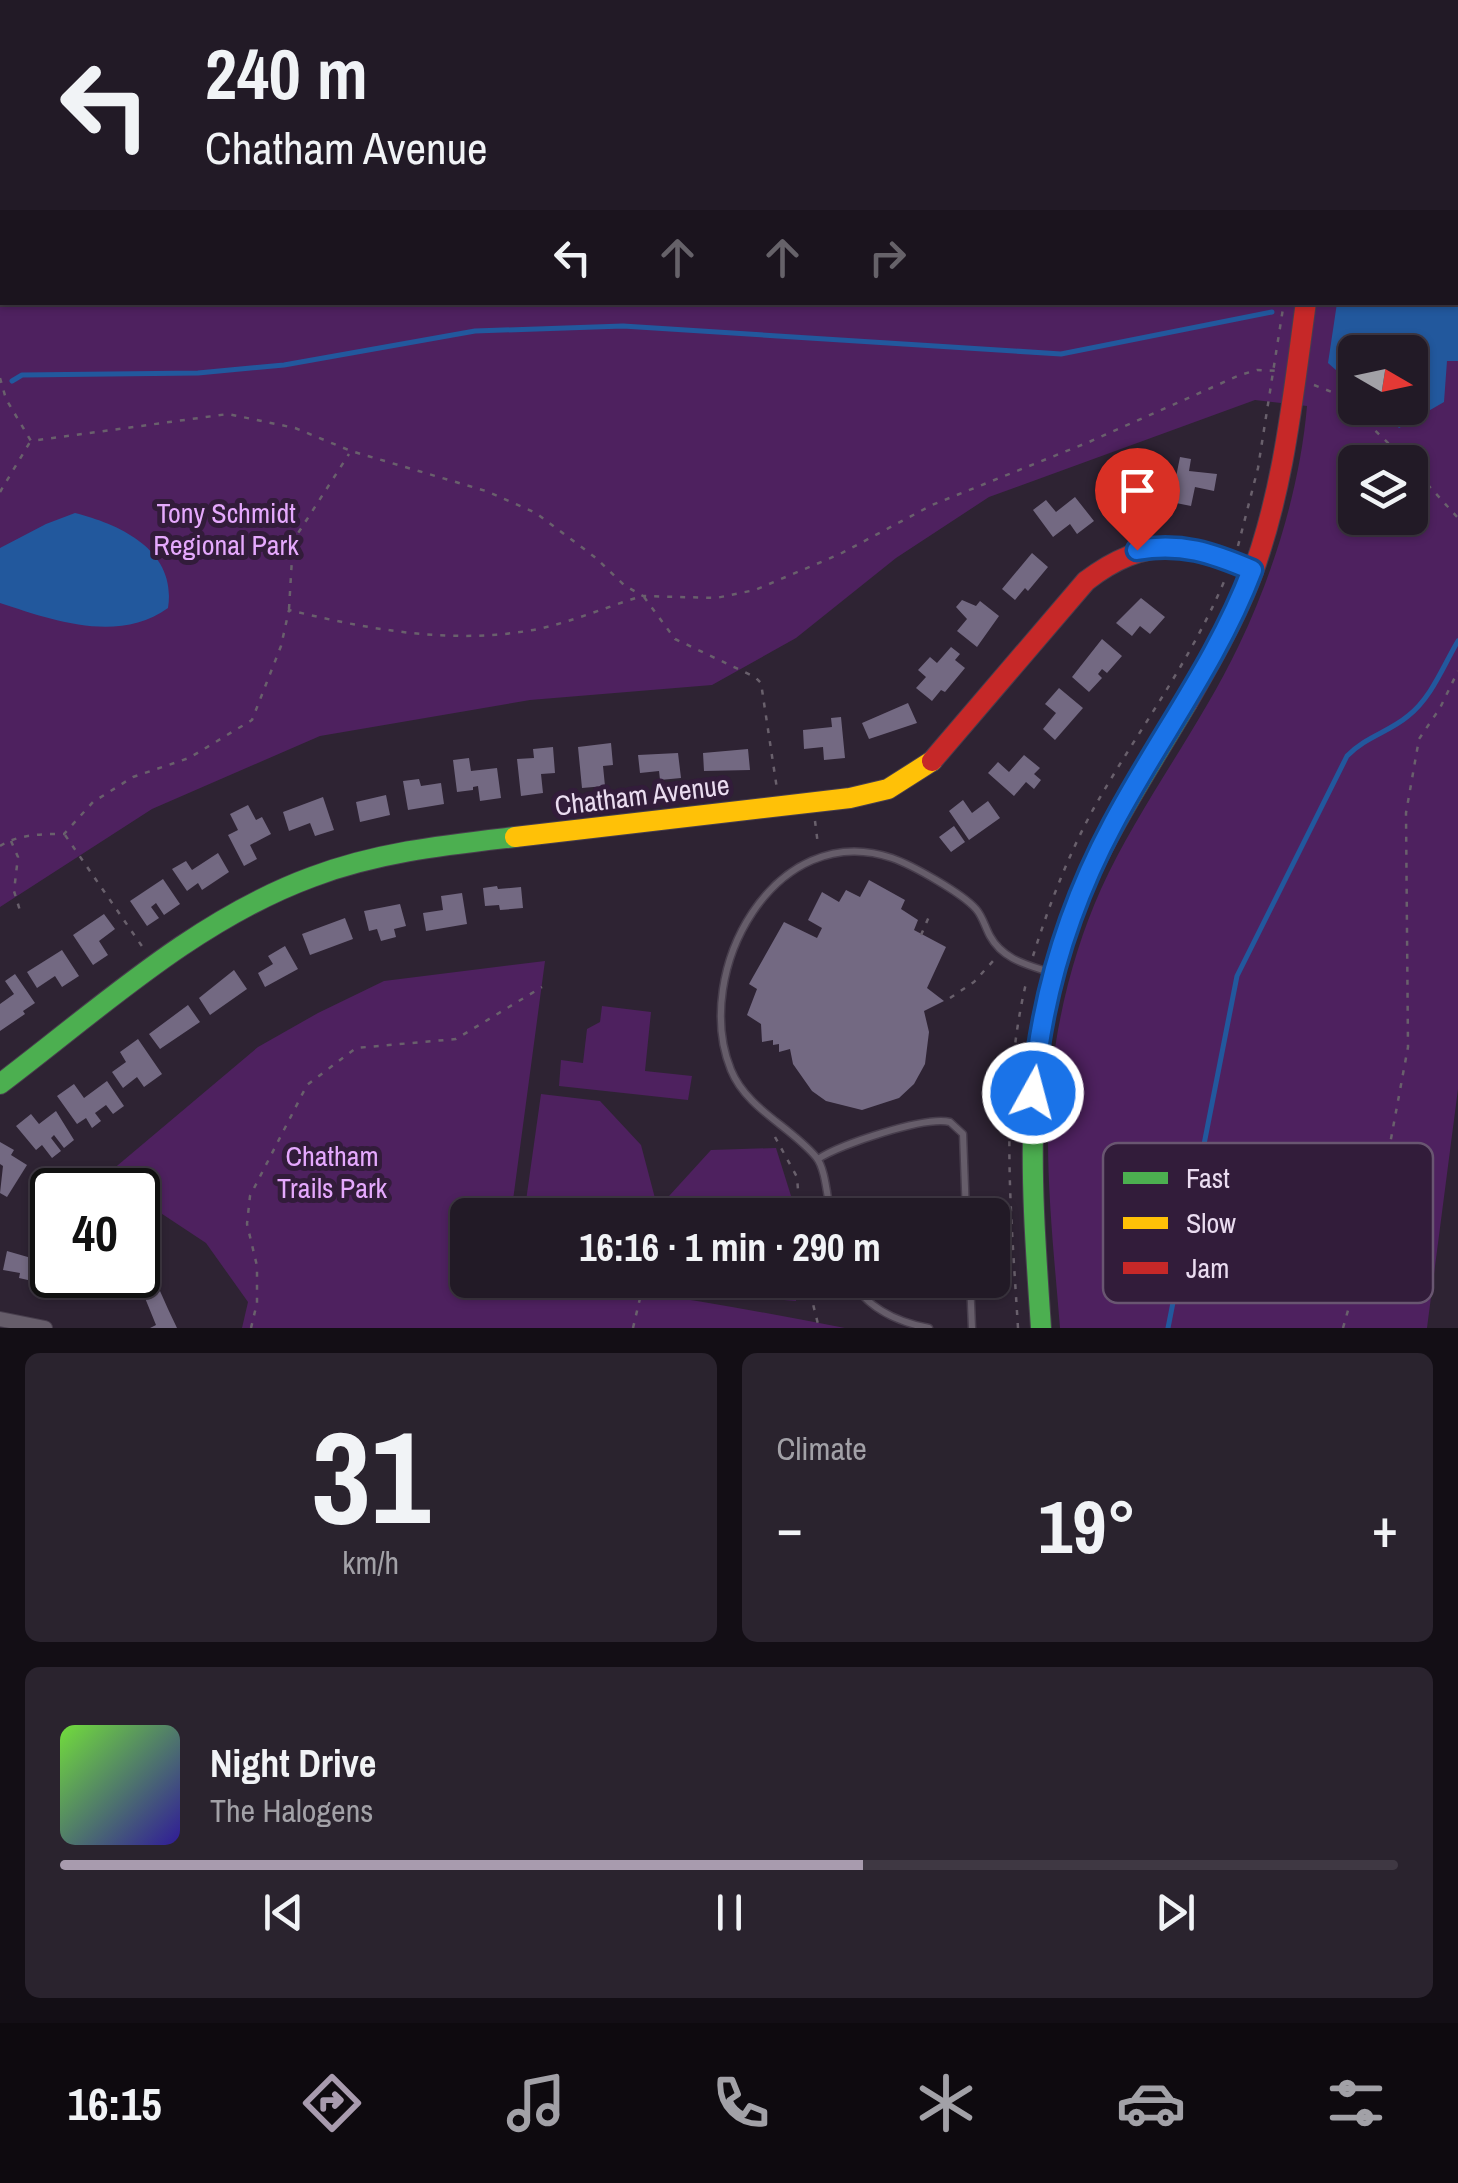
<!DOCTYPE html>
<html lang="en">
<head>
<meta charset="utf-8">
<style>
	body { margin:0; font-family:"Archivo Narrow",sans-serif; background:#2a232e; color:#f1f3f6; height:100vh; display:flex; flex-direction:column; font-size:38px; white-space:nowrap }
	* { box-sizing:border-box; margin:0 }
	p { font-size:32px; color:#a2a1a7 }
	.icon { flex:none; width:55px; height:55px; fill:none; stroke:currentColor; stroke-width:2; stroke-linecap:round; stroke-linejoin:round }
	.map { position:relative; height:1328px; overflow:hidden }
	.panel { display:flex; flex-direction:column; gap:25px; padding:25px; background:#130e15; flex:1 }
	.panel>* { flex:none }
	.top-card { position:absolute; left:0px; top:0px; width:1460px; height:305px; box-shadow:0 2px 8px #0004,0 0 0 2px #3f3843; background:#221a26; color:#f1f3f6; overflow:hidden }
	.needle { width:65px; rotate:99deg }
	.tools { position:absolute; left:1338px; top:335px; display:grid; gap:20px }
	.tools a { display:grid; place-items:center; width:90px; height:90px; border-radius:15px; background:#221a26; box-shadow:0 2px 8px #0004,0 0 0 2px #3f3843; font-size:50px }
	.speed { position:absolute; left:30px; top:1168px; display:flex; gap:20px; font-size:50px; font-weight:700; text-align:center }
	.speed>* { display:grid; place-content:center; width:130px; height:130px; border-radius:50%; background:#221a26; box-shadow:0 2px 8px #0004,0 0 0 2px #3f3843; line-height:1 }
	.speed .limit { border:5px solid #111; border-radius:15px; background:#fff; color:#111 }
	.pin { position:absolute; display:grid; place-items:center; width:85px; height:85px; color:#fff; margin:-102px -42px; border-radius:50% 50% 50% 0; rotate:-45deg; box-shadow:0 0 10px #0007 }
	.pin .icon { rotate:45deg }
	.me { position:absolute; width:110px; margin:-55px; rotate:7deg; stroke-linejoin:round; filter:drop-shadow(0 0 8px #0008) }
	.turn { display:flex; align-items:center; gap:35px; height:210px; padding:0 40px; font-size:45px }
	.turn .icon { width:130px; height:130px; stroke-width:2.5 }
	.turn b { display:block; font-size:70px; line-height:85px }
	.lanes { display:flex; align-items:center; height:95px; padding:0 40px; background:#0003; justify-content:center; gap:50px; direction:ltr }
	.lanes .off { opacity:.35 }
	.big { font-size:75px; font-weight:700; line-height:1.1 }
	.panel .widget { flex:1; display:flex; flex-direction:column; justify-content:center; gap:15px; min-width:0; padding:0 35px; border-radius:15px; background:#2a232e }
	.panel .dial { align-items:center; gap:0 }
	.dial b { font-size:130px; line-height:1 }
	.song { display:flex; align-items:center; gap:30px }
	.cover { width:120px; height:120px; border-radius:15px; background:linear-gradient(135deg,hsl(100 70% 55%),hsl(250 70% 35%)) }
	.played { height:10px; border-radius:5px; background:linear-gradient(90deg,#a89bae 60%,#3f3843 60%) }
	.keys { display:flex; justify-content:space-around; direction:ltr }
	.heat { display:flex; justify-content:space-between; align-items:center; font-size:55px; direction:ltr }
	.panel .tiles { flex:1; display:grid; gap:25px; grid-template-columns:1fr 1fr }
	.widget:last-child { grid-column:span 2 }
	.trip { position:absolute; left:450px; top:1198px; width:560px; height:100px; border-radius:15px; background:#221a26; box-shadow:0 2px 8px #0004,0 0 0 2px #3f3843; font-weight:700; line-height:100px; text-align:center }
	.tab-bar { display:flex; height:160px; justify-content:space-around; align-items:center; background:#0e0a0f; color:#a2a1a7 }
	.tab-bar .icon { width:70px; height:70px }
	.tab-bar .selected { color:#a89bae }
	.tab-bar b { font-size:45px; color:#f1f3f6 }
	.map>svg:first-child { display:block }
	.green { fill:#4e215f; fill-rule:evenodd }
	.water { fill:#22589d }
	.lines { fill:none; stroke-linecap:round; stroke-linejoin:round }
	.stream { stroke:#22589d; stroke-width:5 }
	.building { fill:#736982 }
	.lane-casing { stroke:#483e4d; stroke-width:9 }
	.street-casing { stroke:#483e4d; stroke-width:16 }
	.fast-casing { stroke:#483e4d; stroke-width:22 }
	.slow-casing { stroke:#483e4d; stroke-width:22 }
	.jam-casing { stroke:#483e4d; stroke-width:22 }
	.path { stroke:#69606c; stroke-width:2.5; stroke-dasharray:5 8; stroke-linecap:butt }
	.lane { stroke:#665d6a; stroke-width:6 }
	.street { stroke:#665d6a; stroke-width:14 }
	.fast { stroke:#4caf50; stroke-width:20 }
	.slow { stroke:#ffc107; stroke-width:20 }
	.jam { stroke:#c62828; stroke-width:20 }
	.route-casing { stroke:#114b97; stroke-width:25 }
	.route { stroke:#1a73e8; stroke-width:18 }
	.labels { text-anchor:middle; stroke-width:10; stroke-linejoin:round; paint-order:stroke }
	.park-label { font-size:28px; fill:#e5a9fd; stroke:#321c3a }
	.street-label { font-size:28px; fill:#eadcf0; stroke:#321c3a }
	.key { fill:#321c3a; stroke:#695671; stroke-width:2.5 }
	.key-label { font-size:28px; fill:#eadcf0 }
</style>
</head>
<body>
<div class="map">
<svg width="1458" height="1328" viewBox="0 0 1458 1328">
	<rect width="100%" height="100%" fill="#2e2333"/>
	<!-- green -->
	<path class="green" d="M0,0H386L2,2V302H1458V149V1089L1427,1328H1060C1055,1265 1048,1202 1048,1139C1048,1055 1067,965 1101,889C1140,804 1199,729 1239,645C1274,572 1300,487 1307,406L1255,400L989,497L896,558L796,638L712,685L530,700L320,736L152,809L0,907ZM1355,352H1410V408H1355ZM1355,462H1410V518H1355Z
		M632,0H946L947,2H630Z
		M545,961L511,1215H468V1280C593,1280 721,1304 845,1328H242L248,1302L206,1243L138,1198V1190H126L105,1176L258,1047L318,1013L384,981Z
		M602,1006L651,1012L645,1071L692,1076L688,1100L559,1086L561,1060L583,1063L587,1029L600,1022Z
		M541,1094L600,1101L641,1145L656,1202L655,1215H524Z
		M776,1148L797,1215H659V1207L711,1150Z
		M657,1280H796V1301L657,1290Z"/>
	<!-- water -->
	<path class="water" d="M1458,187V361H1447L1444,402L1399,428L1377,408H1410V352H1355V387L1328,363L1337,303L1458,302Z
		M75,513C122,525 177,551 168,608C118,644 52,620 0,603V548L46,524Z"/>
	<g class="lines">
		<!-- stream -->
		<path class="stream" d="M12,381L22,375L198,373L284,365L475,331L623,326L1061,354L1272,312
			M1168,1328L1237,976L1347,756C1365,737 1389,732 1408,716C1432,697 1443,666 1458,641"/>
	</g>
	<!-- building -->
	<path class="building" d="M1180,457L1191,459L1189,471L1217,474L1214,491L1195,487L1191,506L1171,502Z
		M1142,473L1150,503L1131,509L1127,496L1106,502L1101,486Z
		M1075,497L1094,521L1077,534L1070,524L1053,537L1033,510L1046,500L1056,512Z
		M1032,553L1048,567L1028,591L1025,588L1015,600L1002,589Z
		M1141,598L1165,617L1150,634L1140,626L1132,636L1116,623Z
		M962,600L976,606L980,601L999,616L977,647L957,631L967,619L956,607Z
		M1102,639L1122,656L1107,673L1102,669L1098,674L1102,678L1089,692L1072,677Z
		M951,647L960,654L955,660L965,668L945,692L941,690L932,701L916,688L926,677L918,670L930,657L937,663Z
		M1059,688L1083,708L1055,740L1043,729L1056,713L1045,704Z
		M908,703L917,723L869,739L862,723Z
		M841,717L845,758L824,760L823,747L804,749L803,730L832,727L831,718Z
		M611,743L613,765L603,766L605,786L582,788L578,747Z
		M553,747L555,773L541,774L543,793L521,796L517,759L534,758L533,749Z
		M748,749L750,770L704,771L703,753Z
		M678,753L681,778L660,780L659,771L640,773L638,755Z
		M1024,755L1040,768L1034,774L1041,780L1034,789L1026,782L1014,796L988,773L998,762L1009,772Z
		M469,758L471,771L497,768L501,798L480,801L478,786L473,787V790L457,792L453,760Z
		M419,779L421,786L441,783L444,804L408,810L403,781Z
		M386,795L390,815L360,822L356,802Z
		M323,797L334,830L315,836L310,823L289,831L283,812Z
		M963,800L972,813L988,801L1000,818L969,840L949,811Z
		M248,805L256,820L262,817L271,834L250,845L257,859L244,866L228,835L238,830L230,814Z
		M954,826L965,842L951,852L939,837Z
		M218,853L229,872L202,890L198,883L187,891L172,869L186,861L192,870Z
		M163,879L180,904L164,915L156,903L151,907L159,918L147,926L130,901Z
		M869,880L905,900L901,909L918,920L914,930L946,947L927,988L944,1001L924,1011L929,1032L925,1064L914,1084L899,1098L862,1110L826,1101L812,1091L793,1064L790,1049L779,1052V1044L773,1045V1040L762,1042L761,1024L747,1015L757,989L749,984L784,922L817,938L822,928L808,920L822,892L839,902L846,890L860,897Z
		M497,886L498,889L521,887L523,908L500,910L499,905L485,906L483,888Z
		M462,893L467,924L426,931L423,913L443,910L441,896Z
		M400,904L406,926L394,929L396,937L381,941L377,929L369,931L364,911Z
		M104,914L115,929L99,941L108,955L93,965L73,935Z
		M345,918L353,939L310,955L302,934Z
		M285,946L298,969L265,987L258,973L273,964L268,956Z
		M62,950L79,976L62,987L55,976L37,988L27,972Z
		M234,970L247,989L210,1015L199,998Z
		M15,974L35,1003L23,1011L25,1014L0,1031V1004L14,994L5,981Z
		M188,1005L200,1022L160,1049L149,1034Z
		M138,1039L162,1074L144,1087L137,1077L123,1088L112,1072L126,1062L120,1052Z
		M107,1081L124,1106L113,1114L106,1105L95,1113L101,1121L92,1128L86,1118L77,1124L57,1096L74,1084L84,1098Z
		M56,1111L74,1140L64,1148L54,1135L51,1138L61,1151L52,1158L42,1145L36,1150L16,1126L31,1114L39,1124Z
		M0,1142L14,1150L11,1155L27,1165L7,1197L0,1193L3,1166L0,1164Z
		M7,1251L52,1264L50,1285L19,1278L20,1273L3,1270Z
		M160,1291L168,1309L177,1328H150L156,1325L145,1298Z"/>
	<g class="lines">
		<defs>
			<path id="lane" d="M818,1159C841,1144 925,1116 950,1122L963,1134L966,1215
				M831,1215C827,1199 826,1169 816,1157C790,1126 747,1109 731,1070C691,972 775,818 892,858C912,865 962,893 976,909C983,917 985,927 990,936C1002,958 1024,964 1046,971
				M851,1280C868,1309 897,1322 929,1328
				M970,1280L972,1328"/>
			<path id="street" d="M0,1319L45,1328"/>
			<path id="fast" d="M0,1084C98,1010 195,920 312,877C378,852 446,845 515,837
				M1041,1328C1032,1193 1020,1056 1068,926C1096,847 1144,776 1187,703"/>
			<path id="slow" d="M515,837L850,798L888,789L932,761"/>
			<path id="jam" d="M1351,2L1352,0
				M1187,703C1210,663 1233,623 1250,580C1284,491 1293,395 1306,302
				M932,761L1086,581C1146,535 1186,543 1253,570"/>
		</defs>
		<!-- lane casing -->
		<use href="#lane" class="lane-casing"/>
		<!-- street casing -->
		<use href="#street" class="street-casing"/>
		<!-- fast casing -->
		<use href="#fast" class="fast-casing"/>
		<!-- slow casing -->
		<use href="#slow" class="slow-casing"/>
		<!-- jam casing -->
		<use href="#jam" class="jam-casing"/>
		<!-- path -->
		<path class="path" d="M57,2L58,0
			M1330,2L1331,0
			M0,146L2,147
			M0,378L6,399L31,441L228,414L295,428L351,451L486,491L536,513L596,558L624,585L643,596L716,598L755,590L840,554L932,505L1089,442L1240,375L1257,370L1278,371
			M1314,385L1337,394L1408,462
			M1410,465L1458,518
			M0,492L30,442
			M1238,546L1258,468L1284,302
			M644,597L675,639L755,677L761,683L777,789
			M289,609L293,541L349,454
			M815,821L818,845
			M65,835L146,952
			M11,841L18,857L14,891L21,914
			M0,846C19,834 42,834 64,834L93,802L133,777L189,758L252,720L281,646L289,610C366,629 448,644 527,631C565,625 603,608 639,597
			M921,935L931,912
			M1033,956C1049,905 1069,853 1095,806C1140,727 1190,663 1226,577
			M950,998L974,982L993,961
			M775,1137L797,1177L800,1215
			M807,1280L819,1328
			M251,1328L257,1303V1266L247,1224L250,1196L307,1085L356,1048L456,1039L542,987
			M633,1328L641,1294
			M1018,1328C1011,1211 999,1094 1027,979
			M1343,1328L1380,1198L1408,1047L1406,813L1419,739L1440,708L1458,671"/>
		<!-- lane -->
		<use href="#lane" class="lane"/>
		<!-- street -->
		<use href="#street" class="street"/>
		<!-- fast -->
		<use href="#fast" class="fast"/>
		<!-- slow -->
		<use href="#slow" class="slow"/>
		<!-- jam -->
		<use href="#jam" class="jam"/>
	</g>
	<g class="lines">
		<defs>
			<path id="route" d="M1033,1093C1041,999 1068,908 1113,824C1159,737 1217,662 1252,570C1212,553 1181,542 1137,550"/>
		</defs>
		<!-- route casing -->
		<use href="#route" class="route-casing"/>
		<!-- route -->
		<use href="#route" class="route"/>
	</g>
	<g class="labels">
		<!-- park labels -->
		<g class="park-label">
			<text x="226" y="523">Tony Schmidt<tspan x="226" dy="32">Regional Park</tspan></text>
			<text x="332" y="1166">Chatham<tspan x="332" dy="32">Trails Park</tspan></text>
		</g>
		<!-- street labels -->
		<g class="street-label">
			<text transform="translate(642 795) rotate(-7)" y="10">Chatham Avenue</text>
		</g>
	</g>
	<!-- legend -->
	<rect x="1103" y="1143" width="330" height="160" rx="15" class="key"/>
	<rect x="1123" y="1172" width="45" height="12" fill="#4caf50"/>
	<rect x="1123" y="1217" width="45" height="12" fill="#ffc107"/>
	<rect x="1123" y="1262" width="45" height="12" fill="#c62828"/>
	<g class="key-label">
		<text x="1186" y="1188">Fast</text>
		<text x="1186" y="1233">Slow</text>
		<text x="1186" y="1278">Jam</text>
	</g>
</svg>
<div class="tools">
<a><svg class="needle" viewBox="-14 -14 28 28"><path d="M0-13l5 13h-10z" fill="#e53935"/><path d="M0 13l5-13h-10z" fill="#a2a1a7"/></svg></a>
<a><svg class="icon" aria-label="layers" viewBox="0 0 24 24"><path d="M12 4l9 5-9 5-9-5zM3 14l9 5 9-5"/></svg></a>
</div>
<div class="speed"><div class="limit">40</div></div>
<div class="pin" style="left:1137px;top:550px;background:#d93025"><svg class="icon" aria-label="arrive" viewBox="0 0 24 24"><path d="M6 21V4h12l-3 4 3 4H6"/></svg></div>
<svg class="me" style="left:1033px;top:1093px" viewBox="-20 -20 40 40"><circle r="17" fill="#1a73e8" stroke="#fff" stroke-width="3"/><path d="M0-11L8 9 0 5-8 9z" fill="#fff"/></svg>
<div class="trip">16:16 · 1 min · 290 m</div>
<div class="top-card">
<div class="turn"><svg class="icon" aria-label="left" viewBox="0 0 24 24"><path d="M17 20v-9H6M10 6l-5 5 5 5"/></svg><div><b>240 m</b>Chatham Avenue</div></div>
<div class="lanes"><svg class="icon" aria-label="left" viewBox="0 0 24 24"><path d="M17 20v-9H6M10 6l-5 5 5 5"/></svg><svg class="icon off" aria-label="ahead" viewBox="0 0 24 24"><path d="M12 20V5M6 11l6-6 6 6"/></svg><svg class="icon off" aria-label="ahead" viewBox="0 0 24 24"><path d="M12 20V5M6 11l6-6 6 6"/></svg><svg class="icon off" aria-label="right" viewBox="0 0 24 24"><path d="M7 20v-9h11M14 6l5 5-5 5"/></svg></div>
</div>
</div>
<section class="panel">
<div class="tiles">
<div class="widget dial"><b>31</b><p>km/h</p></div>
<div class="widget"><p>Climate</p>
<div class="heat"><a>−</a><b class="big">19°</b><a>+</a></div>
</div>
<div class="widget">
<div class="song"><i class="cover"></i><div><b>Night Drive</b><p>The Halogens</p></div></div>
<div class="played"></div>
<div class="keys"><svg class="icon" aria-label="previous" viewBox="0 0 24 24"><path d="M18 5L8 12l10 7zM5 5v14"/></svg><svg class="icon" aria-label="pause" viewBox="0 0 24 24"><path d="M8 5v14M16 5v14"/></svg><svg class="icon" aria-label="next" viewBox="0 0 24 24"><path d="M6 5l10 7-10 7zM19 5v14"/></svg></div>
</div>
</div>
</section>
<nav class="tab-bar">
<b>16:15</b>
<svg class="icon selected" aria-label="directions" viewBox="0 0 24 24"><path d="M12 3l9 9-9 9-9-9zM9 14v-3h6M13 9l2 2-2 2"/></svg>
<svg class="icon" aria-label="music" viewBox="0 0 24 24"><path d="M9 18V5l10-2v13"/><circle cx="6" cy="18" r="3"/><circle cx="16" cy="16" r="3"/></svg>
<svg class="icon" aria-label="phone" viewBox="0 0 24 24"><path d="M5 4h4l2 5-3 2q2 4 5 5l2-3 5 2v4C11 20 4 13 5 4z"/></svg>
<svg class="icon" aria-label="climate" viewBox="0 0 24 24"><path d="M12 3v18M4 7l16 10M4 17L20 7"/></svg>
<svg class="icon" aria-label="car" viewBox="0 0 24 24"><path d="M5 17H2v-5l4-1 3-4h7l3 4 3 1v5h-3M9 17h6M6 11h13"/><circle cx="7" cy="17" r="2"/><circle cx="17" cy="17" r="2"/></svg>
<svg class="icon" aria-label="filters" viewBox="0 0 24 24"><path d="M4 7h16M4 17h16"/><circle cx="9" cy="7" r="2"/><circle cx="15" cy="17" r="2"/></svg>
</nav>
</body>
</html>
